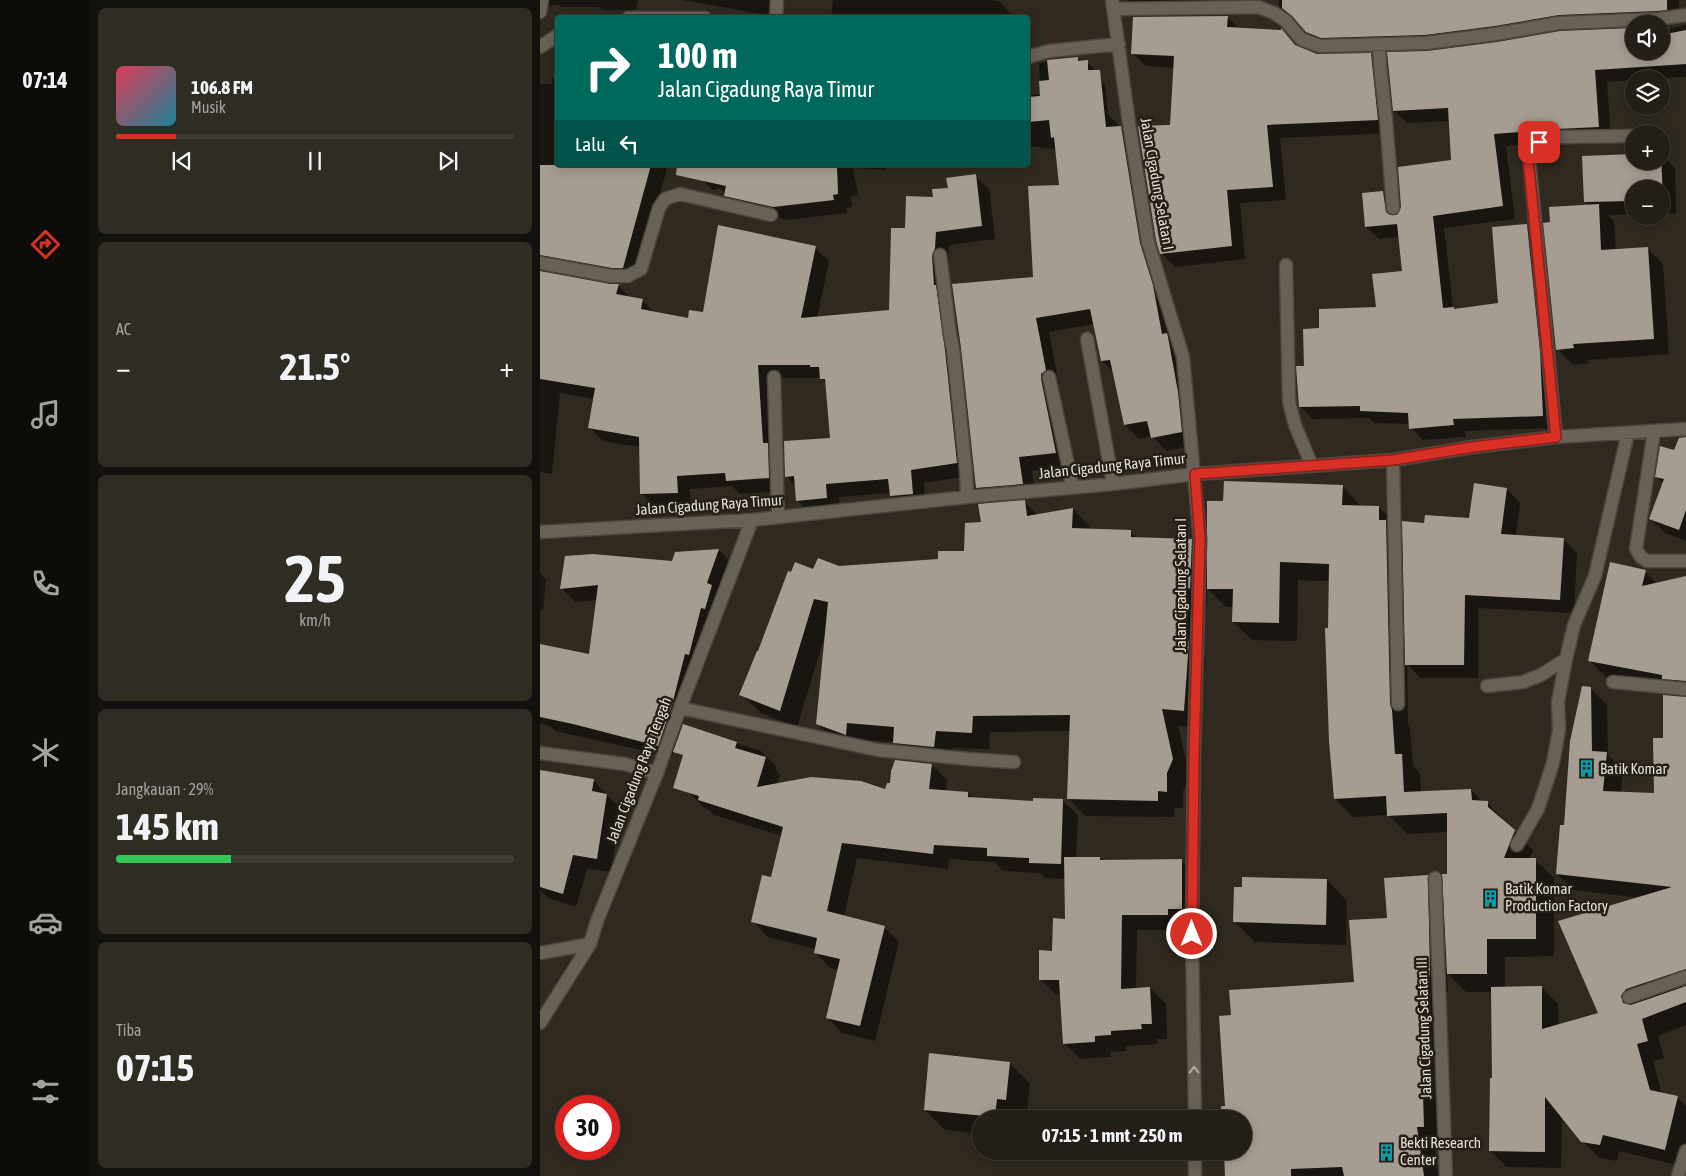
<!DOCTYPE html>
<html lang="id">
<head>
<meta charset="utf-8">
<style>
	body { margin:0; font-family:"Asap Condensed",sans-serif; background:#2f2c24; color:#f1f3f6; height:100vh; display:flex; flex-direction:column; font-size:19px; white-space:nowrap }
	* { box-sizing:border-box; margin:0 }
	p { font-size:16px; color:#a3a2a1 }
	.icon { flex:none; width:28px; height:28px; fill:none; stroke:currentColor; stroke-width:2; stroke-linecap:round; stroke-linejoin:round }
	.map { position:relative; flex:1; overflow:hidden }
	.panel { display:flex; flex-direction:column; gap:8px; padding:8px; background:#13110d; width:450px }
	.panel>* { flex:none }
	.banner { position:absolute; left:15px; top:15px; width:475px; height:152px; border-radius:5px; box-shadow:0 2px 12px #0003,0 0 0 1px #403d36; background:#00695c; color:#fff; overflow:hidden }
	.buttons { position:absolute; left:1085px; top:15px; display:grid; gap:10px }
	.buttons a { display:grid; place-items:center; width:45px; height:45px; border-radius:50%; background:#231f17; box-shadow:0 2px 12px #0003,0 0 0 1px #403d36; font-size:25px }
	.speed { position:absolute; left:15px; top:1095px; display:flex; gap:10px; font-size:25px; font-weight:700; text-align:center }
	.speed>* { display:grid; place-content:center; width:65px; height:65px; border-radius:50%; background:#231f17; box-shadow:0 2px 12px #0003,0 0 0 1px #403d36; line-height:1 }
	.speed .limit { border:8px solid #d22; background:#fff; color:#111 }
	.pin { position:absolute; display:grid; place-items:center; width:42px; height:42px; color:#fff; margin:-21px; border-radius:10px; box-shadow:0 2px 8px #0006 }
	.me { position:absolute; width:55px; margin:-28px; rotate:0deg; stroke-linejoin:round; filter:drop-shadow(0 0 4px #0008) }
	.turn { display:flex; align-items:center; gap:18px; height:105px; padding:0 20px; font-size:22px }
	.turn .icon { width:65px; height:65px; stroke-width:2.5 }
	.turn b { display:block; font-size:35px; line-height:42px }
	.then { display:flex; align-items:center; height:48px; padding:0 20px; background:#0003; gap:10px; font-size:19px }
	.big { font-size:38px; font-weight:700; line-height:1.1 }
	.panel .card { flex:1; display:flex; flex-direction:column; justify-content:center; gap:8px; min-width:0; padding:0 18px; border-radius:8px; background:#2f2c24 }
	.panel .dial { align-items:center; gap:0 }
	.dial b { font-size:65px; line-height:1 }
	.song { display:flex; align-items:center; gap:15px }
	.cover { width:60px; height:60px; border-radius:8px; background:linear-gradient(135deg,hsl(350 70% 55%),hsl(190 70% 35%)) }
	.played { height:5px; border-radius:2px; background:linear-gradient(90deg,#d93025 15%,#403d36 15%) }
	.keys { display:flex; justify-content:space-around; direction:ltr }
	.heat { display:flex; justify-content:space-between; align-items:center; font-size:28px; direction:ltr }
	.charge { height:8px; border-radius:4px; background:linear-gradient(90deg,#34c759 29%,#403d36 0) }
	.trip { position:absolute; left:432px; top:1110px; width:280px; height:50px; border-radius:25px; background:#231f17; box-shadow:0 2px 12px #0003,0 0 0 1px #403d36; font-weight:700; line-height:50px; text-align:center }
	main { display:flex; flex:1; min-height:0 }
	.menu { display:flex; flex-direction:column; width:90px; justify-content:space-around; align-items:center; background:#0e0c09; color:#a3a2a1 }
	.menu .icon { width:35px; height:35px }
	.menu .on { color:#d93025 }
	.menu b { font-size:22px; color:#f1f3f6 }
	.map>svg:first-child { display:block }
	.shadow { fill:#0007 }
	.building { fill:#a59d92 }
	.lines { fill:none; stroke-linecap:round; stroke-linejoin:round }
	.service-casing { stroke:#4c463f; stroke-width:15 }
	.minor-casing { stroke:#4c463f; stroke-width:15 }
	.service { stroke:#686156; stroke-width:12 }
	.minor { stroke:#686156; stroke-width:12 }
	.oneway { stroke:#b1aca4 }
	.route-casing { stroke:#8d1f18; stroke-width:12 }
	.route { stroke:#d93025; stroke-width:9 }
	.labels { text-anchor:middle; stroke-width:5; stroke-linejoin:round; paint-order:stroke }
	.street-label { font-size:15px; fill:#e2ded8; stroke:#251f16 }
	.poi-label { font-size:15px; fill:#e2ded8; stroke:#251f16; text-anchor:start }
</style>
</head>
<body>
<main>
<nav class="menu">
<b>07:14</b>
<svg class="icon on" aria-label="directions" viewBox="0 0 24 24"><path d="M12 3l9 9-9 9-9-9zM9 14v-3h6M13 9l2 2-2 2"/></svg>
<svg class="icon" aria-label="music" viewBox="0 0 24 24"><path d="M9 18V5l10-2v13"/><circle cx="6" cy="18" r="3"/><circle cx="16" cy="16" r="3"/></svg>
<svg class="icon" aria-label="phone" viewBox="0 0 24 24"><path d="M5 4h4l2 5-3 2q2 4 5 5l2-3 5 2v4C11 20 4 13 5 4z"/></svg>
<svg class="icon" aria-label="climate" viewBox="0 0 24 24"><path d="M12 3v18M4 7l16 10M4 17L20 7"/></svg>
<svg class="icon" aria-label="car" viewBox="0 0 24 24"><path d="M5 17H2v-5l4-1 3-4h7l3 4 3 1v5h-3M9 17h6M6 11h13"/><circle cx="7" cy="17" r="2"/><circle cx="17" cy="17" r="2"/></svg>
<svg class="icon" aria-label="filters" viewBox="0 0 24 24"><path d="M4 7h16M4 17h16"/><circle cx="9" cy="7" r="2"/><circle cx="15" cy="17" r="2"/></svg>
</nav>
<section class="panel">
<div class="card">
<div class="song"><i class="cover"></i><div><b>106.8 FM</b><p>Musik</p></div></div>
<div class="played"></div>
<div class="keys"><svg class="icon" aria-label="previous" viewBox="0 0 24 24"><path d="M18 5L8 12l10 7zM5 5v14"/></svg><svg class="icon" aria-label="pause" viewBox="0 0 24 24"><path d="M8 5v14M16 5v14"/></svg><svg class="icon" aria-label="next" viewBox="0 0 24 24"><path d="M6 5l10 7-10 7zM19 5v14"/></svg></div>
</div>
<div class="card"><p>AC</p>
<div class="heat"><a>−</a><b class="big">21.5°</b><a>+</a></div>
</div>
<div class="card dial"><b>25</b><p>km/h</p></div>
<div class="card"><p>Jangkauan · 29%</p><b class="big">145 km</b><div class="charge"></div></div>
<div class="card"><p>Tiba</p><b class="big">07:15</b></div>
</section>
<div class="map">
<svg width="1146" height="1176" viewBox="0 0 1146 1176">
	<rect width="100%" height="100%" fill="#2f291f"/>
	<!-- shadow -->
	<path class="shadow" d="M0,0H98L96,10H62L59,7H22L17,5L0,7Z
		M142,0H244L238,17Z
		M293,0H452L460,2L474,18H291Z
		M586,0H698V11L599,13Z
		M739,0H1139V22L780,44L761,24L751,18L739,5Z
		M687,17L700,29L738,31V28L756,46L777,55L831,54L844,67L851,133L740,138L746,200L700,203L705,259L635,267L621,253L635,68L606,66L592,53Z
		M1146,25V77L1094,79V80L1067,82L1071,139L1029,141L966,146L975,219L904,228L913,308L915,310L959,304L987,225L999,238L1015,428L925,431L926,437L883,440L871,428L870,424L834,423L829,418L772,419L760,406L766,367L780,329L837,308L864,272L860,237L839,239L826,227L843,192L856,204L857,218L912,161L910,121L867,123L854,111L1094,51H1121L1126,27L1128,29Z
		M538,58L542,62H547L561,76V82L565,85L568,115L578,124V128H581L595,141L613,258L626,300L655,445L626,451L612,436L599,439L585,425L574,373L562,361L554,324L509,332L519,384L515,388L529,466L492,471L496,497L451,501L437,488L520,186L516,149L488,146V94L501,95L499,64L508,61Z
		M12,78H18V165H128L96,281H86L15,268L8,271L7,273L69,285H78L90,298L102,300L115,313L149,320L164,313L275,248L289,261L277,318L350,311L366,229L395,198L409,189L435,176L449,189L455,239L409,245L408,263L405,270L430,476L384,483L386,507L365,509L351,493L299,497L300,512L271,514L257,500L256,486L246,476L292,439L287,384L281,378H231L242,491L200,494L192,486L150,489L151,506L115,507L101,493L100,447L63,441L49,427L54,399L20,393L12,474L0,472V84H12Z
		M1121,154L1135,168L1136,213H1121V189H1094V214L1068,215L1074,221L1076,250L1107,248L1123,264L1129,354L1048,360L1049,363L1033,365L1017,349L1011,223L1050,206L1045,202L1094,161H1121Z
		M157,165H346V170L313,168L318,195L311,196L312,207L306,208L307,213L248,220L199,209L180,188L173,190L159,177Z
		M1146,450V541L1125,533L1111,519L1123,484L1117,477L1139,452Z
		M802,486L820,505V507H839L857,526V533L864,540L885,524L930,519L967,489L980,503L976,536L1023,539L1037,553L1034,613L938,608V678H880L867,664L868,724L870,729L873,766L880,773L881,792L931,790L943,802L947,803L965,821V824L993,850L989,860H995L1014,878V956L965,957V988L1001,987L1018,1004V1026L1059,1014L1101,898L1034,890L1017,874L1050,688L1067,705L1068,755L1083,770L1081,793L1116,794L1125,740L1146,698V970L1137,974L1144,991L1137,994L1146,1003V1025L1118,1036L1124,1058L1113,1061L1122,1094L1137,1097L1146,1106V1146L1141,1166L1079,1151L1077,1161L1060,1158L1042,1141L1022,1115L1021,1168L967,1167L950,1151L954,1079L952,992H926L907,973L908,992H898L902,1144L894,1145L899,1176H704V1119L686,1107L692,1016L815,983L849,919L887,876L904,893L908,875V832L867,834L848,815L813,817L795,799L789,629L790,581L758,580L757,641L712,640L693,622L694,607H686L667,588V605H664L662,655L665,659L661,727L638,726L650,777L643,791V808H634V817L545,816L529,799L531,731L450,732L449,749L412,748L411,764L371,760L354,742L324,740L323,751L295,741L278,724L285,636L257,727L221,713L203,696L274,570L399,560L426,552L442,523L484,501L498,515L533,509L549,526V530L591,532L597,538L651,540L668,557L684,503Z
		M179,550L192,564L175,621L163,668L158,667L142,725L221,751L236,766L235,769L240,774L237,785L346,791L392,765L407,780L406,791L428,793L433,798L494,802L522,800L538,815L536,858H560L563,861L641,860L657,876L658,925H643V930H597L596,989L610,988L626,1004L627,1039H617V1044L586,1046V1051L570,1052L571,1057L540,1059L524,1043L521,995H516L500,979L514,952L526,920V879L505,878L500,873L463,871L455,862L409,859L408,869L317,858L304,917L344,927L359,942L335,1041L302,1033L287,1017L299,970L290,968L275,952L276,949L228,937L213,921L232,878L242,836L174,815L168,809L164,808L149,792L155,764L135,747L132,757L15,731L10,726L0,723V644L50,655L57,600L35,602L21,588L133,562L136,553Z
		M1105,571L1117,584L1146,589V695H1140L1136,690L1066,677L1049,660Z
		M0,573L6,579L3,610H0Z
		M0,771L53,780L81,809L71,872L47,869L36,907L8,898L0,890Z
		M787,880L807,901L806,945L715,942L695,922Z
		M469,1063L490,1083L486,1119H441V1134L405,1130L385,1110Z"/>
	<!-- building -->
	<path class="building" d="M742,0H1127V10L1118,11L1019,15L955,26L885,35L781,38L766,32L752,16L742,8Z
		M688,16L687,27L741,30V28L755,45L777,54L831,53L838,120L727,125L733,187L687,190L692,246L620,254L616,240L598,126L630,125L634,56L591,54L593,17Z
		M1126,26V34L1146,30V64L1055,70L1059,127L1016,129L954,134L963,206L893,216L903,308L914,307V309L958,303L952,227L987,224L1000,351L1003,416L913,419L914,425L869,429L868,413L820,411V406L759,407L756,366H764L763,329L779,328V309L836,307L832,274L862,271L857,224L825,227L822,193L843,191L846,212L850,215H857L861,207L858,167L911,160L908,108L853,111L847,52L887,51L957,42L1020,31L1094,28V51H1121V27Z
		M538,57V61L548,60V70H560L566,127L581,126L600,243L613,285L622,334L627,333L628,337L638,392L642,432L611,438L607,421L584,425L570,360L561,361L550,309L496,318L506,370L501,374V379L516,453L479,457L483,484L436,488L421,348L412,284L493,277L488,186L519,185L514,137L511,138L509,120L489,122L488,97L500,96L499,81L509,80L507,60Z
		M1121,153L1123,200H1121V189H1094V201L1044,202L1042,156L1094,154V161H1121Z
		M0,165H111L83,268H72L0,255Z
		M137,165H297L298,194L293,195L294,200L233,207L184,196L186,186L136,175Z
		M436,174L442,226L396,232L395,248L392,256L394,285H396L405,350L417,463L371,470L373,494L350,496L348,479L286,484L287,498L256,501L254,476L245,477L244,441L290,438L285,379H280L279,367H270V365H218L223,443H228L229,478L186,481L185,473L137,476L138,493L100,494L99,437L48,428L55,388L0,379V271L70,284H79L76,294L103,299L101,309L148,318L149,310L163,312L178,225L276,246L261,318L349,310L351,228H365L366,196L393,197L392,189L408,188L406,178Z
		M1059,204L1061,250L1108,247L1114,339L1033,344L1034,348L1016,350L1003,223L1010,222L1009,207Z
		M1146,437V510L1139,530L1109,519L1124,479L1115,477L1120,446L1134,450L1139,438Z
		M684,481L803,485L802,505L839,506V520H846L850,704L852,710L855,754H862L864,792L931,789L932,800L948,801V807L975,830L964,858H996V939H947V974H907L902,874H907V813L847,816L846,796L794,799L789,741L785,628H788L789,564L740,562L739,623L692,622L693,589H667V501H683Z
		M934,483L967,488L961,534L1024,538L1020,600L925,595L924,665H865L862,521L884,523L885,515L929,518Z
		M485,500L487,516L533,508L532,528L591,530V537L652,539L650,589L648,588L645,640L649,641L644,711L622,709L633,759L627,773V792L618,791V801L527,799L530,715L433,716L432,733L396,731L394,747L353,743L354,727L307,723L306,735L276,724L288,602L274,599L240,711L199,695L217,651H218L248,571L251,572L255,562L273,569L278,558L299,566L398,559V551H424L425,523L441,522L438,504Z
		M179,549L167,583L172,585L165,609L161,608L149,655L145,654L132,705L118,746L33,724L0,717V644L49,654L58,585L20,589L25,556L53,554L132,561L135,552Z
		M1070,562L1106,570L1102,586L1146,576V681L1122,679V675L1048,661Z
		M1042,686L1051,687L1052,751L1067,752L1063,791L1114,793L1113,738H1123V695L1146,697V969L1086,989L1081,996L1083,1003L1091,1005L1146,986V1002L1102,1019L1108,1041L1097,1044L1110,1090L1138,1096L1125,1150L1063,1135L1060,1145L1041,1142L1005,1097V1152L949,1151L950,1078H952L951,987L1002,986V1029L1058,1013L1018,921L1132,887L1016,874L1020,825H1024L1030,741Z
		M143,724L197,742L195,748L226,757L217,787L271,777L321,781L345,789L347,783H350L351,771L355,760L392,764L389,789L428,792V797L493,801V798L523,799L521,864L489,863V858L447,856V848L394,845L393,854L302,843L287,911L345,926L320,1026L286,1018L300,959L274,953L277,938L211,922L222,875L231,877L243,827L158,800L159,796L133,788L143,755L133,752Z
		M0,770L54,779L52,791L67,794L57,859L33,855L23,894L0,887Z
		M524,857H560V860L642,859V909H628V915H582L581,989L610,987L612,1024H601L602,1029L571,1031V1035L555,1036V1042L523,1044L519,980H499V950L512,951L513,918L525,919Z
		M888,875L890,975H881L884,1057H882L884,1127H877L884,1176H804L802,1167L751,1169V1176H685L684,1151H704V1119H682L681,1106H685L679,1016L691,1015L689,990L814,982L809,920L847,918L844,878Z
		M702,877L787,879L786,925L693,922L694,887H702Z
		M389,1053L470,1062L466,1100L457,1099L455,1117L384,1110Z"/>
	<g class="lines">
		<defs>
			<path id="service" d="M234,377L238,517
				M509,377L528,465L532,487
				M0,753L84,764L117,773"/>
			<path id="minor" d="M572,0L590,130L608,242L643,357L660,539L654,755L652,934L655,1119
				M574,9L718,7L734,13L746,21L761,39L780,46L886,43L956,34L1019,23L1119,19L1146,15
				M0,12L2,0
				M88,18H165
				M236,18L237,0
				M839,45L840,66L846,119L853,208
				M0,47L18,35
				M488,57L509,51L579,44
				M400,255L410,335L413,349L426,472L427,497
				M0,263L71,276H88L101,269L119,208L125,199L140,194L231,215
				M746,265L749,402L755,425L772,466
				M547,339L573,484
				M1114,432L1096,549L1101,557L1107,561H1146
				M1016,437L989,158L999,142L1016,137L1094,136
				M853,460L858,704
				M0,532L212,520L427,497L573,484L655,474L853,460L933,447L1016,437L1146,429
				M1073,682L1146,689
				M947,686L983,682L1001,675L1026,659
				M140,708L338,750L428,759L474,762
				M977,845L998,809L1013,763L1019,730L1018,702L1026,659L1034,625L1055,576L1088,433
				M895,878L906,1176
				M0,953L50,944
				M1089,997L1146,977
				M0,1023L50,944L57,921L117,773L140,708L212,520
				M655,1151V1176
				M1138,1176L1146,1151"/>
		</defs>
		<!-- service casing -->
		<use href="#service" class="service-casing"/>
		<!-- minor casing -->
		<use href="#minor" class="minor-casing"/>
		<!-- service -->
		<use href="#service" class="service"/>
		<!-- minor -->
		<use href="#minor" class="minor"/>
	</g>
	<!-- one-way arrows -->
	<defs><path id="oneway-chevron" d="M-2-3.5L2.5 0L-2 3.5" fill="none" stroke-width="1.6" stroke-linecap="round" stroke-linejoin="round" transform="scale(1.25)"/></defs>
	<use class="oneway" href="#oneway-chevron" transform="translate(654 1070) rotate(-91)"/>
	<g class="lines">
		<defs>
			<path id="route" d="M652,934L654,755L660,539L655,474L853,460L933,447L1016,437L988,158L999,142"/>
		</defs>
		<!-- route casing -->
		<use href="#route" class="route-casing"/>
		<!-- route -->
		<use href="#route" class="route"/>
	</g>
	<!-- icons -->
	<defs>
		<symbol id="building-bare" viewBox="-9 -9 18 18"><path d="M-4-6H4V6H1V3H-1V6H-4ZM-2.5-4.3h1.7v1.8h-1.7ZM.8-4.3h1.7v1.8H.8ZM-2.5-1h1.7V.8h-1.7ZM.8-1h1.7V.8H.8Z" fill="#0f9aa8" stroke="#251f16" stroke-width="2.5" paint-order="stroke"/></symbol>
	</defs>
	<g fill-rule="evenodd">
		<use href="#building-bare" x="1034" y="756" width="25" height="25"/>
		<use href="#building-bare" x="938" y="886" width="25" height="25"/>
		<use href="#building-bare" x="834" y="1140" width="25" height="25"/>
	</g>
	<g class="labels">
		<!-- street labels -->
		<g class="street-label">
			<text transform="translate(617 184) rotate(80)" y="5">Jalan Cigadung Selatan I</text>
			<text transform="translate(572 466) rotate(-6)" y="5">Jalan Cigadung Raya Timur</text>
			<text transform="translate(169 505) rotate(-4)" y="5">Jalan Cigadung Raya Timur</text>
			<text transform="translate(641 585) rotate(-90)" y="5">Jalan Cigadung Selatan I</text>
			<text transform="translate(99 770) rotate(-69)" y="5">Jalan Cigadung Raya Tengah</text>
			<text transform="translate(884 1028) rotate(-92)" y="5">Jalan Cigadung Selatan III</text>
		</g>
		<!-- poi labels -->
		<g class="poi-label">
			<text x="1060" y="774">Batik Komar</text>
			<text x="965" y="894">Batik Komar<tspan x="965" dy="17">Production Factory</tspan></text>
			<text x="860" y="1148">Bekti Research<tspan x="860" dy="17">Center</tspan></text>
		</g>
	</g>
</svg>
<div class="buttons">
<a><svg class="icon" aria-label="sound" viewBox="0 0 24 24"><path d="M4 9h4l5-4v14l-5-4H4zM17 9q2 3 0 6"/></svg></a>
<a><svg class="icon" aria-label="layers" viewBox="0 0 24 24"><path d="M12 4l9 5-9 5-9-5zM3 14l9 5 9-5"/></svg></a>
<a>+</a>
<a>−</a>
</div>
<div class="speed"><div class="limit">30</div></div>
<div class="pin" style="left:999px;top:142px;background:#d93025"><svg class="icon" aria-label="arrive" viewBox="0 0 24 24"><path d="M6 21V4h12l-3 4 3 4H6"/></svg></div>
<svg class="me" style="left:652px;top:934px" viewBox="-20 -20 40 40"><circle r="17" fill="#d93025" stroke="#fff" stroke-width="3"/><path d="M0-11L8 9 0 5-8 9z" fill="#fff"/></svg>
<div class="trip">07:15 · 1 mnt · 250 m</div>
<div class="banner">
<div class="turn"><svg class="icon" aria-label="right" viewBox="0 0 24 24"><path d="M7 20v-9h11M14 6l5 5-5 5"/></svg><div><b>100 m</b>Jalan Cigadung Raya Timur</div></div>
<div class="then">Lalu<svg class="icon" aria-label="left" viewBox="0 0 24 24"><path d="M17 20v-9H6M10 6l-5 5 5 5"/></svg></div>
</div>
</div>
</main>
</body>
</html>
